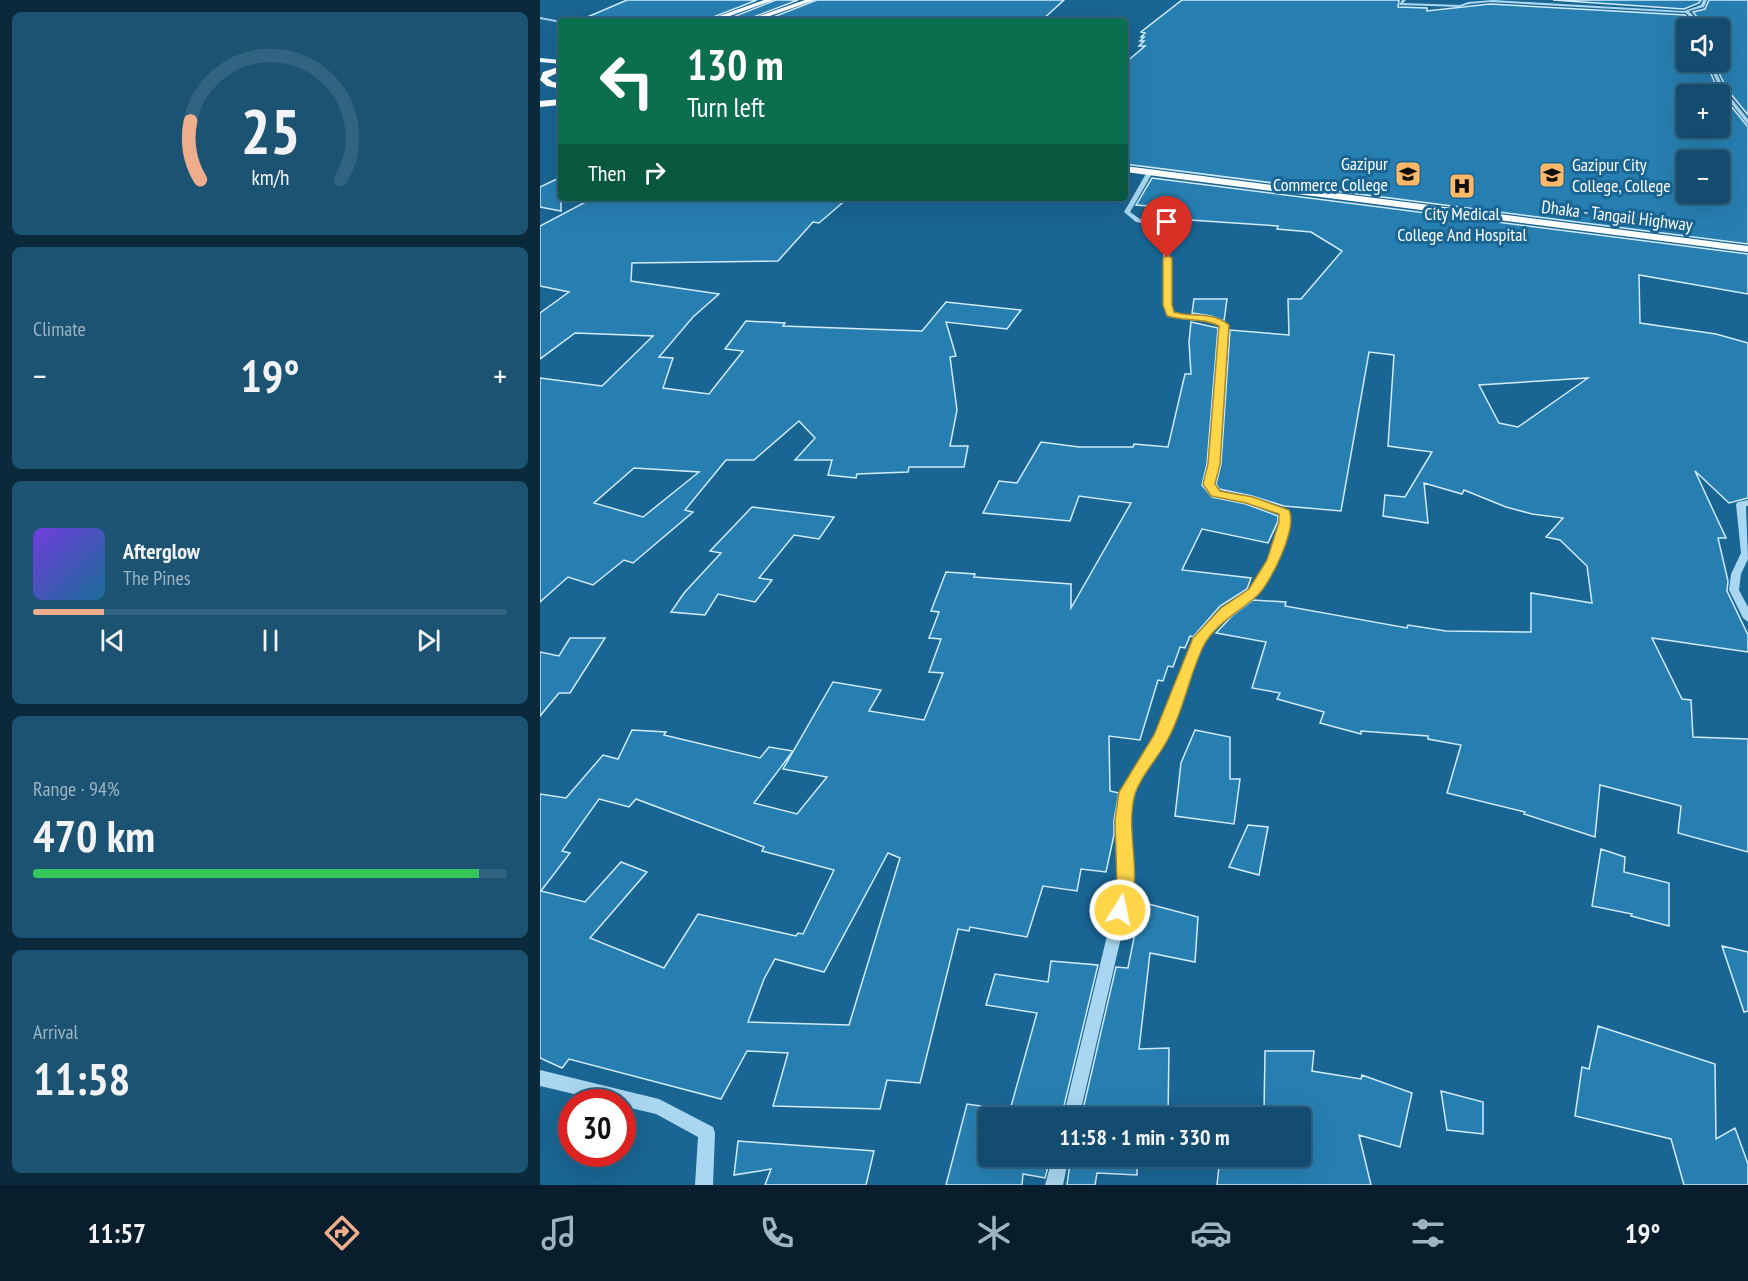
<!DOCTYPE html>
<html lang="en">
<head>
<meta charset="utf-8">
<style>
	body { margin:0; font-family:"PT Sans Narrow",sans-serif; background:#1c5373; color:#f1f3f6; height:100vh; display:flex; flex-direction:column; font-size:22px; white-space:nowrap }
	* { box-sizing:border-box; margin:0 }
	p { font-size:20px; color:#9db4c2 }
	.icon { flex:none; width:33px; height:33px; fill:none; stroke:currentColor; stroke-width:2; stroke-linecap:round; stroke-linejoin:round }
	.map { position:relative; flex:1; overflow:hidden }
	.sheet { display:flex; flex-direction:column; gap:12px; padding:12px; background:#0a2a3c; width:540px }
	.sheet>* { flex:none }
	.top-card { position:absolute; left:18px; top:18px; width:570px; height:183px; border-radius:6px; box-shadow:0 6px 24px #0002,0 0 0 2px #326381; background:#0b6e4f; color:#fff; overflow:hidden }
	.tools { position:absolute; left:1136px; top:18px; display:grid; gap:12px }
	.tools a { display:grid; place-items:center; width:54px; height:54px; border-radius:6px; background:#134c6e; box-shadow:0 6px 24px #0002,0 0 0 2px #326381; font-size:30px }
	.speed { position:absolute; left:18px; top:1089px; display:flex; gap:12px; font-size:30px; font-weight:700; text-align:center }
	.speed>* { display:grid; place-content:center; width:78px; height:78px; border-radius:50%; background:#134c6e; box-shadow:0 6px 24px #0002,0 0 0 2px #326381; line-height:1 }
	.speed .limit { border:9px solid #d22; background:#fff; color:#111 }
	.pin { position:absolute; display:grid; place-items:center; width:51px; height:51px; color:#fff; margin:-62px -26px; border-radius:50% 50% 50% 0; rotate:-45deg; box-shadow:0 0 6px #0007 }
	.pin .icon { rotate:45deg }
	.me { position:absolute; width:66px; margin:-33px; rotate:10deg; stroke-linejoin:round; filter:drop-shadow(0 0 4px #0008) }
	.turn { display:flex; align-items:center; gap:21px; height:126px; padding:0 30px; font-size:27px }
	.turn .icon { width:78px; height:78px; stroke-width:2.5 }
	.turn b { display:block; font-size:42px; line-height:51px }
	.then { display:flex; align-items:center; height:57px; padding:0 30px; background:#0003; gap:12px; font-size:22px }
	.big { font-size:45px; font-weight:700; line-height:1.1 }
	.sheet .card { flex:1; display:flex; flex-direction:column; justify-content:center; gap:9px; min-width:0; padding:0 21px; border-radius:9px; background:#1c5373 }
	.sheet .dial { align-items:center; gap:0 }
	.dial svg { height:156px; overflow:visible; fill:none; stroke:#326381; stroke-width:7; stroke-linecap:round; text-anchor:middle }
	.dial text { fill:#f1f3f6; stroke:none }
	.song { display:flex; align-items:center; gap:18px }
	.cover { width:72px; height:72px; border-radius:9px; background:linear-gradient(135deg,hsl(260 70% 55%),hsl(200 70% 35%)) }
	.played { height:6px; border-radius:3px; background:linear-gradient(90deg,#eead8d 15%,#326381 15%) }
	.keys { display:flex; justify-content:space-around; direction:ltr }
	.heat { display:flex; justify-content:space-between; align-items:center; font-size:33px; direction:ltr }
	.charge { height:9px; border-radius:4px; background:linear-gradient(90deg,#34c759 94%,#326381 0) }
	.trip { position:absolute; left:438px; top:1107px; width:333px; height:60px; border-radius:6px; background:#134c6e; box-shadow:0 6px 24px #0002,0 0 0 2px #326381; font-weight:700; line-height:60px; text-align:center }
	.dock { display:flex; height:96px; justify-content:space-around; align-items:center; background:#081e2c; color:#9db4c2 }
	.dock .icon { width:42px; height:42px }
	.dock .on { color:#eead8d }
	.dock b { font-size:27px; color:#f1f3f6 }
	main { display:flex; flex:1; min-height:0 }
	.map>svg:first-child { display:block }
	.building { fill:#277fb1; stroke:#d0ebfb; stroke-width:1.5; fill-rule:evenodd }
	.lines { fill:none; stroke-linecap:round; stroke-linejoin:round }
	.minor { fill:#a9d6f0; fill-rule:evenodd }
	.major { fill:#f2f9ff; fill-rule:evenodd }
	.highway { fill:#fff; fill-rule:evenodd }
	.route { fill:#ffd54a; stroke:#a68a30; stroke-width:1.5 }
	.labels { text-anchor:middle; stroke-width:6; stroke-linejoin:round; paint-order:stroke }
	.far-poi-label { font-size:18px; fill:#fff; stroke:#196593; text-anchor:end }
	.far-street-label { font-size:18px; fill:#fff; stroke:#196593 }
</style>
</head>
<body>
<main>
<section class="sheet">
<div class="card dial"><svg viewBox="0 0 100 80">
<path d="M14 69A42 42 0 1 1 86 69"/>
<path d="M14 69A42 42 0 0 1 9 39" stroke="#eead8d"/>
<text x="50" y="56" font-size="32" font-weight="700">25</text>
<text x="50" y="72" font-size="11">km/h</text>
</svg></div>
<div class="card"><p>Climate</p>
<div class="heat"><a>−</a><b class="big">19°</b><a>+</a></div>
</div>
<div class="card">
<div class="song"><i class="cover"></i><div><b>Afterglow</b><p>The Pines</p></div></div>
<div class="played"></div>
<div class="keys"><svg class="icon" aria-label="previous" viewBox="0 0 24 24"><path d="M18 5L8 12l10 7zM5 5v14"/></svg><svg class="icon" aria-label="pause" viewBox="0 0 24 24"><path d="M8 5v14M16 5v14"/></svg><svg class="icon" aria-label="next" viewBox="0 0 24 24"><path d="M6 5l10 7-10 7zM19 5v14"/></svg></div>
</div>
<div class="card"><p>Range · 94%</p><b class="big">470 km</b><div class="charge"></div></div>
<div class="card"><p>Arrival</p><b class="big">11:58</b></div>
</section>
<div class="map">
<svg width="1208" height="1185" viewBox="0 0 1208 1185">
	<rect width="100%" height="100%" fill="#196593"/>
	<!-- building -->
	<path class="building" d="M87,0H217L163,21H38Z
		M236,0H258L203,21H183Z
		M277,0H524L501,21H223Z
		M642,0H859L858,7L887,8V11L950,4L1145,15L1157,28H1146V62H1166L1178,90L1208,127V244L585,164V63L605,46H599L604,41H600L604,37H601L605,33L601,32ZM1146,94H1179V128H1146ZM1146,160H1179V194H1146Z
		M1013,0H1161L1159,3L1144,9Z
		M1169,0H1208V115L1186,88L1174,62H1179V28H1166L1153,12L1165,9Z
		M21,177V211L0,207V187Z
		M612,178L1208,254V294L1099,275L1100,323L1176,334L1208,343V498L1189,503L1155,471L1186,538H1178L1188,581L1187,591L1208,635V652L1112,638L1142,699L1151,700L1153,737L1208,739V852L1138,833L1141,806L1060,785L1055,837L984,814L985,812L907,793L921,745L888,739V736L821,731V734L780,723L784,712L737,699L740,693L712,688L726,642L676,633L692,616L713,600L746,602L745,606L867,628L868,625L906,631L991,632V593L1052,603L1047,566L1020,540L1006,537L1023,518L992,514L966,507L924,490L922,494L884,483L888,523L843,516L845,495L865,497L892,452L848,446L854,355L829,352L801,511L744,506L712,496L679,489L676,484L681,464L690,330L749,335L748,299H761L802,251L771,232L737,229L738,226L620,218L622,207L596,205ZM1048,378L978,427L959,423L939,385Z
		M53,198H308L279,223L273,222L238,261L92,263L91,281L179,294L153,317L119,357L133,358L123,388L169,394L203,351L185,349L206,321L245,323L243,326L382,331L406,302L481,310L467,329L406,322L416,356L410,357L417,410L410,446H428L424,467H369L368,472L317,474L316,478L288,475L292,460H255L275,438L259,421L214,460H186L145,510L153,512L93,563L84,560L53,585L28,577L0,602V378L62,386L113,336L35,333L0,359V313L29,292L0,286V226ZM94,468L159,472L103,517L54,503Z
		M654,299H687L684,321L671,316L652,313Z
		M651,322L678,328L667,464L662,485L672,497L706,504L738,516V521L728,543L662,529L642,570L711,578L707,589L680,606L653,637L650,636L645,648L640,647L633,667L628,666L623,681L618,680L600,740L569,736L570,791L579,793L574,820V835L566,872L541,869L537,891L503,886L487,937L430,927L429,931L418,929L380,1083L347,1080L340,1109L233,1106L248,1053L207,1051L181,1099L29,1059L22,1068L0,1058V794L26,798L63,755L78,759L92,730L126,732L124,735L220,758L229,747L253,751L214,803L257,814L287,777L243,769L293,682L341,690L329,711L384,720L403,673L389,672L401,639L389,638L399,612L391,611L406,572L435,574L434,577L531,584V608L591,503L539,496L530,521L443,513L459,481L477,483L501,442L539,447H593L594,444L628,447L645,374H651L649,342ZM59,799L89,807L96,799L224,847L222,851L294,870L263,934L258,933L256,936L158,914L124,968L50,938L107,872L81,862L45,902L1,891L30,853L22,851ZM348,853L360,858L309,1025L208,1022L224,979L235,959L284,972Z
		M212,507L294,517L279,539L254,535L219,578L232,580L215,602L178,594L165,615L131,612L144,593L181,553L170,551Z
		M30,638H65L30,693H19L0,716V652L19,656Z
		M655,730L690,737V779H700L694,824L635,816L641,763Z
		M708,825L728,827L719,875L689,867Z
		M1061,849L1085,857L1084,872L1129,883V926L1091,916L1092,914L1052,906Z
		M601,902L658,917L655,962L610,953L599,1049L629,1048L628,1118H541L576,967L588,968Z
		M1182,946L1208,952V1011L1204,1012Z
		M511,961L558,965L521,1118H448V1156H511L505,1178L483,1174L482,1185H406L427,1104L470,1110L497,1013L446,1005L455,974L508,982Z
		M1058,1026L1175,1064L1176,1139L1195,1128L1208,1164V1185H1144L1131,1139L1035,1116L1042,1067L1049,1069Z
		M725,1051H774L772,1071L821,1079L822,1075L872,1093L860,1147L819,1135L831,1185H677L680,1156H767L769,1116L724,1112Z
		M901,1091L943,1102V1134L907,1130Z
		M198,1141L322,1150L334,1151L326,1185H225L231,1169L194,1175Z
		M531,1156H597V1175L557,1173L555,1185H527Z"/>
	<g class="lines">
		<!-- minor -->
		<path class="minor" d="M862,0H866L863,3L920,5L928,2L953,0L1144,11L1161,5L1163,0H1167L1164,7L1149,11L1164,28H1160L1146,13L950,2L929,4L920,7L859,5Z
			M0,17L21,21H22L21,23L0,19Z
			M1168,62H1172L1184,89L1208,119V125L1180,89Z
			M610,170L613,172L590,212L600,219L629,226L631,305L633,312L671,318L688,325L679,464L674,484L678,491L712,498L748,510L750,522L738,560L718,594L690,614L663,644L628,737L593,793L590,820L593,886L539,1118H523L579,886L576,820L581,792L616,736L654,639L682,608L710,590L728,560L740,522V514L707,502L672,495L664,484L669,464L680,326C663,318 642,323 626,314L623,305V227L596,222L584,212L607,172Z
			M1208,500V506H1206L1208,559L1201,574L1199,590L1208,607V622L1203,618L1189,590L1191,574L1201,553L1196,504L1198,502Z
			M0,1070L119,1099L173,1127L175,1133L173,1185H155L158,1137L116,1114L82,1106V1102H68L0,1086Z
			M513,1156H529L523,1185H505Z"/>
		<!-- major -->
		<path class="major" d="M0,58L21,60V64L0,62Z"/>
		<!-- highway -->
		<path class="highway" d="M224,0H234L176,21H165Z
			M265,0H275L216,21H205Z
			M21,66V71L7,78L13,82L21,83V89L7,86L0,80L3,72Z
			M21,99V105L0,107V101Z
			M585,166L1208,246V252L585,172Z"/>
	</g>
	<!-- route -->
	<path class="route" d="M627,255L632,258V305L634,312C653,318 673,311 689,325L680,464L675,484L680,491L713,497L749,510C758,527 731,583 717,596C699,612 676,623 664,645C649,675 644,710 628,739C619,757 601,775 595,794C584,833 605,877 587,915L580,918L574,915L571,910L577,886L575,820L579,792L614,735L653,638L681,608L709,589L727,560L739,522V514L706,503L671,496L663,484L668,464L679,326C665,318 644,321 627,316L623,305V258Z"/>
	<!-- icons -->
	<defs>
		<symbol id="university-square" viewBox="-11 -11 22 22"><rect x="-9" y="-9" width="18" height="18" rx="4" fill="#ffb768" stroke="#196593"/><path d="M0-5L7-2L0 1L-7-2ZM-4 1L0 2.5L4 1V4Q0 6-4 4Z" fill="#111"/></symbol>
		<symbol id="hospital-square" viewBox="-11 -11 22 22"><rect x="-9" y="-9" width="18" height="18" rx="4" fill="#ffb768" stroke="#196593"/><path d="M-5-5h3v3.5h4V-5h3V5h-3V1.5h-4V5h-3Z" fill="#111"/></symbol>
	</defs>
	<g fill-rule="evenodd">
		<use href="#university-square" x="853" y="159" width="30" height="30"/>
		<use href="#university-square" x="997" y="160" width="30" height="30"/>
		<use href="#hospital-square" x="907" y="171" width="30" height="30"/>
	</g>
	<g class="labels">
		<!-- far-poi labels -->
		<g class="far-poi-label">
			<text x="848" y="170">Gazipur<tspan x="848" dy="21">Commerce College</tspan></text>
			<text x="1032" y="171" text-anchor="start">Gazipur City<tspan x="1032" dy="21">College, College</tspan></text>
			<text x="922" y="220" text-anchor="middle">City Medical<tspan x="922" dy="21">College And Hospital</tspan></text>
		</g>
		<!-- far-street labels -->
		<g class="far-street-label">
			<text transform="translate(1077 216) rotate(7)" y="6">Dhaka - Tangail Highway</text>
		</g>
	</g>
</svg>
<div class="tools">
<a><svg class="icon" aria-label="sound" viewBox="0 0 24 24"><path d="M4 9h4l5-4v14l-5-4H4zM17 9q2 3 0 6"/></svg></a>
<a>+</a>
<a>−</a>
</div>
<div class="speed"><div class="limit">30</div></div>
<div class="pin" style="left:627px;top:258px;background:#d93025"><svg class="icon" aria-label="arrive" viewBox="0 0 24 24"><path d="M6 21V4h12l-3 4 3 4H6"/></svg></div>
<svg class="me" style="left:580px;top:910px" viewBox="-20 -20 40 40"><circle r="17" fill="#ffd54a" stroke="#fff" stroke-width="3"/><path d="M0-11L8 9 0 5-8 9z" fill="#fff"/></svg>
<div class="trip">11:58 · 1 min · 330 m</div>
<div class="top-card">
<div class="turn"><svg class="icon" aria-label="left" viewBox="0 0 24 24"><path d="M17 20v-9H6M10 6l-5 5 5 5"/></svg><div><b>130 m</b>Turn left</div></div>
<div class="then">Then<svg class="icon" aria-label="right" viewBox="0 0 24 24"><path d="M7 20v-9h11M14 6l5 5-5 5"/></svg></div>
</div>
</div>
</main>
<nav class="dock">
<b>11:57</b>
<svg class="icon on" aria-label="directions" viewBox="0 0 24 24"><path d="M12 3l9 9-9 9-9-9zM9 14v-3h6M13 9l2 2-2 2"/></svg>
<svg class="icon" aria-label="music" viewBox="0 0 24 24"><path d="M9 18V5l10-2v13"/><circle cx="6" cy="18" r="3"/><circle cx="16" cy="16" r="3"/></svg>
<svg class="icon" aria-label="phone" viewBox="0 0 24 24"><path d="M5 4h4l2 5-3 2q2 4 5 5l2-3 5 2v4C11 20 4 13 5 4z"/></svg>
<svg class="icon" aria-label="climate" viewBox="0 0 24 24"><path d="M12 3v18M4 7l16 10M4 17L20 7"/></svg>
<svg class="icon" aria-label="car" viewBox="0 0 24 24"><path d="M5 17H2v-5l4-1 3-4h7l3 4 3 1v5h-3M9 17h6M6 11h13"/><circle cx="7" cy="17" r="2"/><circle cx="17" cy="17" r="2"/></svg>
<svg class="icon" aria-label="filters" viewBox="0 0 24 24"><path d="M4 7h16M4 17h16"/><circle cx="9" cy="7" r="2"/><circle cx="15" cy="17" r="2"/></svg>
<b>19°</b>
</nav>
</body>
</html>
